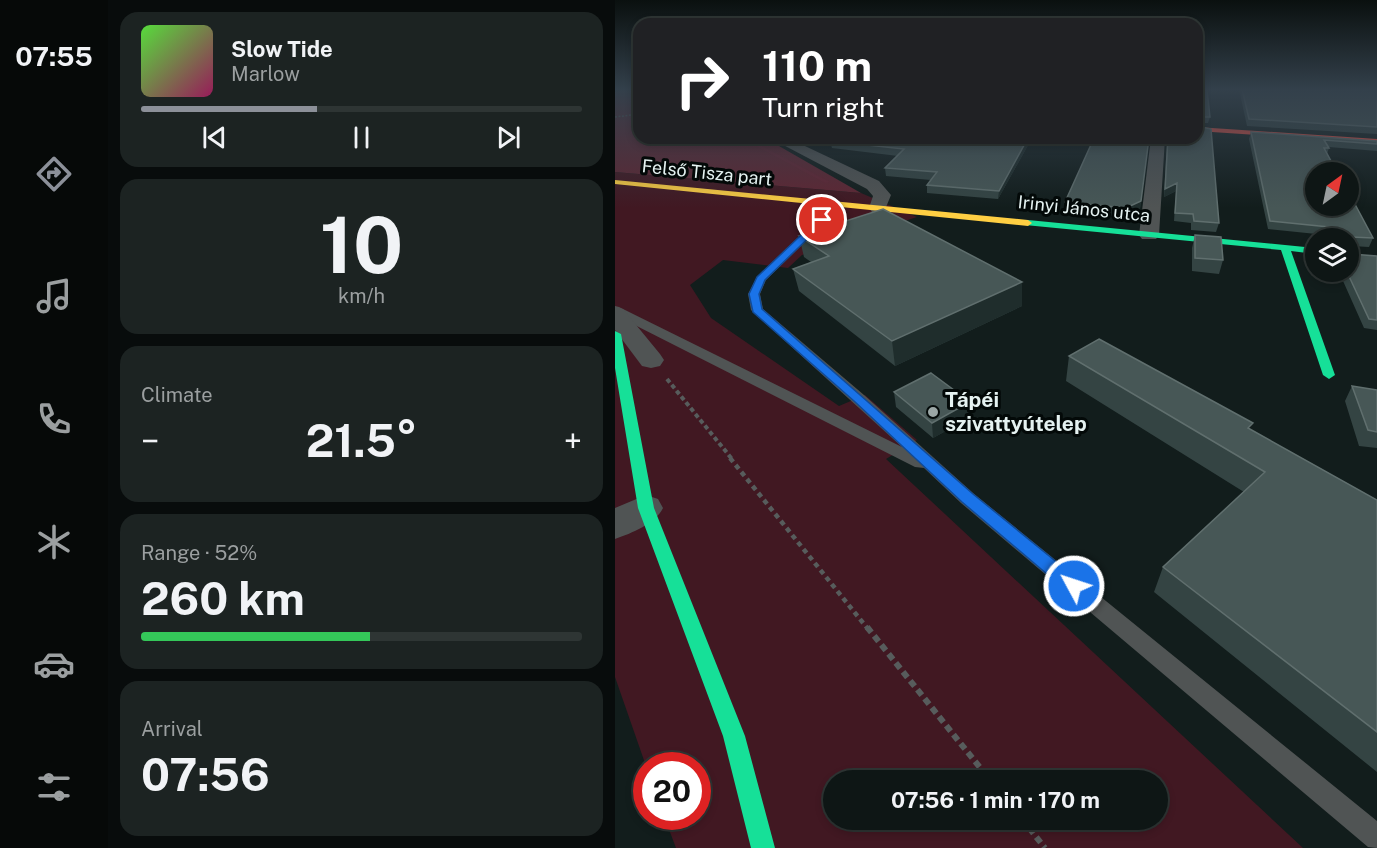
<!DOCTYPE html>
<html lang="en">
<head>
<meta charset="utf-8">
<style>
	body { margin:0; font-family:"Public Sans",sans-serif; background:#1c2322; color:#f1f3f6; height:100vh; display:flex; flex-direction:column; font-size:22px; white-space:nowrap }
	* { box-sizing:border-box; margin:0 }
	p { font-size:20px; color:#9b9fa0 }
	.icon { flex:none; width:33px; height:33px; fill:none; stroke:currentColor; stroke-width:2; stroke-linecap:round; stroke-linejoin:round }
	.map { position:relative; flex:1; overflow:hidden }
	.drawer { display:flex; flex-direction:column; gap:12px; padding:12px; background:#080c0c; width:507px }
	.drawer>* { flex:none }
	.banner { position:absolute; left:18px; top:18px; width:570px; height:126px; border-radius:18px; box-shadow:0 3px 9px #0003,0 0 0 2px #2e3534; background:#202124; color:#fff; overflow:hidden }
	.needle { width:39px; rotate:33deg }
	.fabs { position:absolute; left:690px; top:162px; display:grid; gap:12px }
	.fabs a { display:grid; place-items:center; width:54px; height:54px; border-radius:50%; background:#0e1615; box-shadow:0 3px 9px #0003,0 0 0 2px #2e3534; font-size:30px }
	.speed { position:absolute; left:18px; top:752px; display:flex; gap:12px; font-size:30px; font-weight:700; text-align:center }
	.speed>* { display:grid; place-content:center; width:78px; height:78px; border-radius:50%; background:#0e1615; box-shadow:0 3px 9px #0003,0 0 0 2px #2e3534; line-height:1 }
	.speed .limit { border:9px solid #d22; background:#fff; color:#111 }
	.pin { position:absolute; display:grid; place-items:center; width:51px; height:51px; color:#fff; margin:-26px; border:3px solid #fff; border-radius:50%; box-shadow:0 2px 6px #0007 }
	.me { position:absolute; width:66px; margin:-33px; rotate:310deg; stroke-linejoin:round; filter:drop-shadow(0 0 4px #0008) }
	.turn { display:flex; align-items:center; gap:21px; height:126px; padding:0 30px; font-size:27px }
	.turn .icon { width:78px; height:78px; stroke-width:2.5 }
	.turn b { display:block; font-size:42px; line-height:51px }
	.big { font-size:45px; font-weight:700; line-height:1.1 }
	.drawer .widget { flex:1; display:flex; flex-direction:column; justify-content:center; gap:9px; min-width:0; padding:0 21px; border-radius:18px; background:#1c2322 }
	.drawer .dial { align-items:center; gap:0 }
	.dial b { font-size:78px; line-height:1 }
	.song { display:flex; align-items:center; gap:18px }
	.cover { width:72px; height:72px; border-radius:9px; background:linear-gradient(135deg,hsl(110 70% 55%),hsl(330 70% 35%)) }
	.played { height:6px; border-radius:3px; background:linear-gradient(90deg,#8c9099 40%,#2e3534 40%) }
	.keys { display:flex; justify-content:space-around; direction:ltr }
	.heat { display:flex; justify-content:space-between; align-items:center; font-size:33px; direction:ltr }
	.charge { height:9px; border-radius:4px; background:linear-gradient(90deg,#34c759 52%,#2e3534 0) }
	.trip { position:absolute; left:208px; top:770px; width:345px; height:60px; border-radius:30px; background:#0e1615; box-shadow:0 3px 9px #0003,0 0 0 2px #2e3534; font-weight:700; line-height:60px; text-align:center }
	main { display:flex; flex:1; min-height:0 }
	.tab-bar { display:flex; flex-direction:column; width:108px; justify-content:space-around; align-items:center; background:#060908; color:#9b9fa0 }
	.tab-bar .icon { width:42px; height:42px }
	.tab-bar .active { color:#8c9099 }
	.tab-bar b { font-size:27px; color:#f1f3f6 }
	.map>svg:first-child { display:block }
	.green { fill:#411822; fill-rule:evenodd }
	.forest { fill:#5f2633 }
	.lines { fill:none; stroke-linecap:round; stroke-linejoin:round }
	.stream { fill:#632635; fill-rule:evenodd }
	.path-far3 { stroke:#575c5c; stroke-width:1.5; stroke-dasharray:2 1.5; stroke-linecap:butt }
	.path-far2 { stroke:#575c5c; stroke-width:4; stroke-dasharray:4.5 3; stroke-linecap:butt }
	.path-far1 { stroke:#575c5c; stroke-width:4.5; stroke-dasharray:5 4; stroke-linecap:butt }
	.path { stroke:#575c5c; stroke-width:6; stroke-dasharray:7 4.5; stroke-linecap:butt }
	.lane { fill:#505454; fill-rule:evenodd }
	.street { fill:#505454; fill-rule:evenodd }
	.fast { fill:#16e098; fill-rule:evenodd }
	.slow { fill:#ffcf43; fill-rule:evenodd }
	.jam { fill:#f24e42; fill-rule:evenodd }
	.wall { fill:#344443 }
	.shaded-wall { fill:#1f2d2c }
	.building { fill:#475756; stroke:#606f6e; stroke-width:1.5 }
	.route { fill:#1a73e8; stroke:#114b97; stroke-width:1.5 }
	.poi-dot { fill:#9ba7a6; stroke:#030908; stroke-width:2 }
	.labels { text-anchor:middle; stroke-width:6; stroke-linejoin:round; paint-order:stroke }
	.far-street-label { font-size:18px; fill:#e5f2f1; stroke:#030908 }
	.poi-label { font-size:21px; font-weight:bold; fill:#e5f2f1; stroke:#030908; text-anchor:start }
</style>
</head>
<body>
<main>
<nav class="tab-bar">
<b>07:55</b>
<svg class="icon active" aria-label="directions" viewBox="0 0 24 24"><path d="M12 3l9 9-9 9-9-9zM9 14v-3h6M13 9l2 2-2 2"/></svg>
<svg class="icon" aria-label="music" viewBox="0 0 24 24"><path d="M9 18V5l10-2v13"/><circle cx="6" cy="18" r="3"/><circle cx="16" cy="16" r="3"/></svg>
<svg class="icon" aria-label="phone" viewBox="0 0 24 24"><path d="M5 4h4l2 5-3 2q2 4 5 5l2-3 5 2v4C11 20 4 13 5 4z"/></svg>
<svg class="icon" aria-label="climate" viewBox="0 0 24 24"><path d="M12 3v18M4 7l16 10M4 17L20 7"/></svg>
<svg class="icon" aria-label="car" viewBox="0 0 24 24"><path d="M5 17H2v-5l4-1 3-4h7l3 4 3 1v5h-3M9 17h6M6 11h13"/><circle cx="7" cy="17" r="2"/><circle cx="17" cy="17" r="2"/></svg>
<svg class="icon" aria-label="filters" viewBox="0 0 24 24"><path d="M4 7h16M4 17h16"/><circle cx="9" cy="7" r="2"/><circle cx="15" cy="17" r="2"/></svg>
</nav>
<section class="drawer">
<div class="widget">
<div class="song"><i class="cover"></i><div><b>Slow Tide</b><p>Marlow</p></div></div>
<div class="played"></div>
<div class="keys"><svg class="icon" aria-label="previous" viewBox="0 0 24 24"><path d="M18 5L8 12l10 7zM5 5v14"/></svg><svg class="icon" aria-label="pause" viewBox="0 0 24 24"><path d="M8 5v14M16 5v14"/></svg><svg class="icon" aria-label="next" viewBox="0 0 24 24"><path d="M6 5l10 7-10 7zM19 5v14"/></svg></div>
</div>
<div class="widget dial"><b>10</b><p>km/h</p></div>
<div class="widget"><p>Climate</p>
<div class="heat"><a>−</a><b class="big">21.5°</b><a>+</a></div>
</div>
<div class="widget"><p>Range · 52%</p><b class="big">260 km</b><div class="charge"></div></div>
<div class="widget"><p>Arrival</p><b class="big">07:56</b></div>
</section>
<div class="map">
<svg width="762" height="848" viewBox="0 0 762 848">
	<rect width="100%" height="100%" fill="#121d1c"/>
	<!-- green -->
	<path class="green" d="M0,172L246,193L302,217L187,255L173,268L108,260L75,285L96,318L224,406L250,395L302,440L271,459L688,848H61L49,816H82V765L31,766L0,677ZM219,780H543V819H219Z"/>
	<!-- forest -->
	<path class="forest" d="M10,89H24V138H150L246,193L0,172V92Z"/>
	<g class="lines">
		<!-- stream -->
		<path class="stream" d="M126,138H132L215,182L210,183Z"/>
		<!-- path-far3 -->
		<path class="path-far3" d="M0,117L24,114"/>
		<!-- path-far2 -->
		<path class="path-far2" d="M52,379L117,459"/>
		<!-- path-far1 -->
		<path class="path-far1" d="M115,458L253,629"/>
		<!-- path -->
		<path class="path" d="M252,627L375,780
			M407,819L430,848"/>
		<!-- lane -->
		<path class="lane" d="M221,203L228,205L151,280L145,294L148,309L249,395L358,493L762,821V848L753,847L346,503L309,468L300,467L0,315V306L4,307L287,447L136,310L133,294L142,277Z"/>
		<!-- street -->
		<path class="street" d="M155,138H173L264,181L276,195L269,212H257L254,208L258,196L252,189Z
			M536,138H550L544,235L541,239H527L524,235Z
			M0,307L8,309L45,354L49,360L45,366L36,368L27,366L0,330Z
			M31,495L43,499L48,508C40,524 17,533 0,539V508Z"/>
		<!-- fast -->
		<path class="fast" d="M413,220L700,248V254L676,251L720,375L714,379L708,375L666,250L410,225V221Z
			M0,331L6,334L39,508L130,736L160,848H136L108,736L23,508L0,368Z"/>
		<!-- slow -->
		<path class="slow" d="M0,180L413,220L417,223L413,226L0,184Z"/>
		<!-- jam -->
		<path class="jam" d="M582,127L762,139V143L582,131Z"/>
	</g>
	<!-- wall -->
	<path class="wall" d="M582,89L595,117L593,123H582Z
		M624,89H762V134L632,126Z
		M636,132L762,141V151L714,147V148L712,154L758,238L754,247L736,246V254L762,256V330L749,328L724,272H734V238H712L711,235L653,229L634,139Z
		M417,138L383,199L312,193V185L316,180L271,176L270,168L283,156L217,148L215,141Z
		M552,138H582L604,223L601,232L576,230V223L559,221L561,191L549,197Z
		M526,201L525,209L510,217L450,211V202Z
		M580,235L608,260L604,274L577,271V248Z
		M184,236L407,282V306L280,366L184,291L178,269L196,262L189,257Z
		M454,356L636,430L762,500V772L539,592L548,567L629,492L451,381Z
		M737,386L762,390V448L744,446L730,401Z
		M279,392L356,417L318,438L281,407Z"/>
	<!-- shaded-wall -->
	<path class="shaded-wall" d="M413,138H417L383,199L384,191Z
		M562,183L561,191L549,197L550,189Z
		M526,201L525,209L510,217L511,208Z
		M407,282V306L280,366L277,341Z
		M355,402L356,417L318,438L317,423Z"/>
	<!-- building -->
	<path class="building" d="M582,89H592L595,117H582Z
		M627,89H762V127L634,119Z
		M582,126L596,129L604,223L579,221L578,214L560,213L562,183L550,189L553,138H582Z
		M636,132L762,141V144L709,140L714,148H709L722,172H700V206H734V193L758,238L736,237V254L762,256V320L754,319L732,272H734V238H719L714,227L655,221Z
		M219,138H413L384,191L312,185L322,172L270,168L289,149L215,141Z
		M479,138H534L526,201L511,208L450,202Z
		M268,209L407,282L277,341L178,269L214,256L184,236Z
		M580,235L606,237L608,260L580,258Z
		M484,339L638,423L633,428L762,500V732L548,567L650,472L454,356Z
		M316,373L355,402L317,423L279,392Z
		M737,386L762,390V432L753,430Z"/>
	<!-- sky -->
	<linearGradient id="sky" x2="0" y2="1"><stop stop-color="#0a100f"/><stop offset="0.43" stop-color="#33404b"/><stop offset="1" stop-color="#33404b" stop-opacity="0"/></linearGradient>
	<rect width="762" height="208" fill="url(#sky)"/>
	<!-- route -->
	<path class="route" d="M204,218L212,220L150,280L144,294L147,309L358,494L465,581L468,586L465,592L459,594L453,592L347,502L239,401L138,312L134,294L142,277Z"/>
	<!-- markers -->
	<circle class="poi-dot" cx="318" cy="412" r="6"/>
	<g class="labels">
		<!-- far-street labels -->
		<g class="far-street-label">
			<text transform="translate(92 173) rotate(6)" y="6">Felső Tisza part</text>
			<text transform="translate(469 209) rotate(6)" y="6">Irinyi János utca</text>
		</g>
		<!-- poi labels -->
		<g class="poi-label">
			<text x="330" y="407">Tápéi<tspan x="330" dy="24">szivattyútelep</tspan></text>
		</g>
	</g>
</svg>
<div class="fabs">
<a><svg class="needle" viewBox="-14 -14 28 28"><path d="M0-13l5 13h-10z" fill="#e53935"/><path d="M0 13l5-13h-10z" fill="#9b9fa0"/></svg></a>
<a><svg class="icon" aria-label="layers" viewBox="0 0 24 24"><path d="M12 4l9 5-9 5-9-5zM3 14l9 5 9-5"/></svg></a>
</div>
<div class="speed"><div class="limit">20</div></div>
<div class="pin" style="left:207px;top:220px;background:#d93025"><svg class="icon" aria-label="arrive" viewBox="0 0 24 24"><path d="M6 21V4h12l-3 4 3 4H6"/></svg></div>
<svg class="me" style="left:459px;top:586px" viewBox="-20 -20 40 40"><circle r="17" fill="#1a73e8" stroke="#fff" stroke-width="3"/><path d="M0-11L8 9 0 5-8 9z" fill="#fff"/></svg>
<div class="trip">07:56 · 1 min · 170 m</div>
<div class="banner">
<div class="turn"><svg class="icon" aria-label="right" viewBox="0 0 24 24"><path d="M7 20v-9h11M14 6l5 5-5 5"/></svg><div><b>110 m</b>Turn right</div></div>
</div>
</div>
</main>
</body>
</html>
